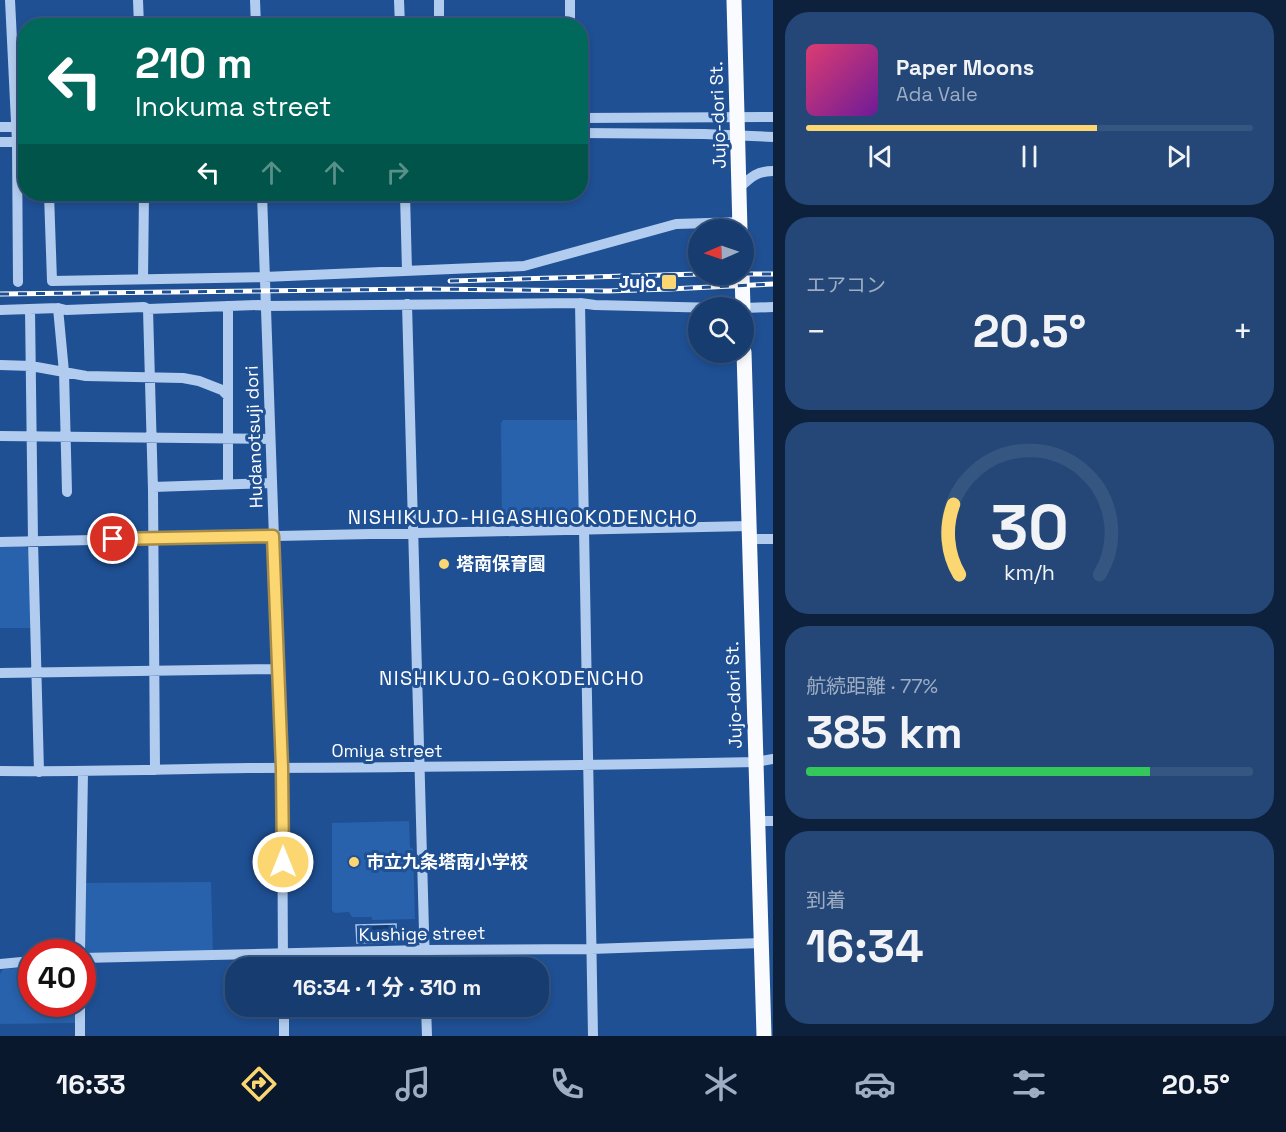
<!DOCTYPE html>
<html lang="ja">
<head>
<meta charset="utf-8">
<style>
	body { margin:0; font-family:"Space Grotesk","Noto Sans JP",sans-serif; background:#244777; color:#f1f3f6; height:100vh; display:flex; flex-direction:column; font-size:22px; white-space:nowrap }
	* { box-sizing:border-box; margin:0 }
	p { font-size:20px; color:#9eadc3 }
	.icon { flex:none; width:33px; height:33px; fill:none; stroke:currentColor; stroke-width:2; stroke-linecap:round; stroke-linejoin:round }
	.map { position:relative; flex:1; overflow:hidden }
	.details { display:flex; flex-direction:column; gap:12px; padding:12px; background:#0d213d; width:513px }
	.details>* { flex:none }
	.hud { position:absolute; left:18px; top:18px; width:570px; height:183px; border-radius:24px; box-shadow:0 3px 9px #0003,0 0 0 2px #365682; background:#00695c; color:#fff; overflow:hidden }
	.needle { width:39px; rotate:268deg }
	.fabs { position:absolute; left:688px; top:219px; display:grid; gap:12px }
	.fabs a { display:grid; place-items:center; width:66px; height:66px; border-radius:50%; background:#173c6f; box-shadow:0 3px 9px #0003,0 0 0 2px #365682; font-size:30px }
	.speed { position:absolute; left:18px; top:939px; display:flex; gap:12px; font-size:30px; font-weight:700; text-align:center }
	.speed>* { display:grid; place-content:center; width:78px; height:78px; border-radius:50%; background:#173c6f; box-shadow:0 3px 9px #0003,0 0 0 2px #365682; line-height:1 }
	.speed .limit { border:9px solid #d22; background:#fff; color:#111 }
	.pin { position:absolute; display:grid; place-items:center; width:51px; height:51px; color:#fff; margin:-26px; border:3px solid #fff; border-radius:50%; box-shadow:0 2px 6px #0007 }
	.me { position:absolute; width:66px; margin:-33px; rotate:0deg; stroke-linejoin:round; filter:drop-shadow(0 0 4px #0008) }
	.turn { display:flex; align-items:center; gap:21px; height:126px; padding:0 18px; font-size:27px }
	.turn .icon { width:78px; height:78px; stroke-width:2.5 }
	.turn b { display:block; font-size:42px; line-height:51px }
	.lanes { display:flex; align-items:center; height:57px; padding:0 18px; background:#0003; justify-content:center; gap:30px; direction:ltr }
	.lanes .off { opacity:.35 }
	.big { font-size:45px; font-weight:700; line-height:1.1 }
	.details .widget { flex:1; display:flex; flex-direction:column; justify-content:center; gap:9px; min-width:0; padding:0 21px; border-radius:24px; background:#244777 }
	.details .dial { align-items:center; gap:0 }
	.dial svg { height:156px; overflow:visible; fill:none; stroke:#365682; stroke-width:7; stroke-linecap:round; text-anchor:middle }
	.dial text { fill:#f1f3f6; stroke:none }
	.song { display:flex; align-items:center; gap:18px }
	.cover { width:72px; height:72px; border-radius:9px; background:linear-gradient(135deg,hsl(340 70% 55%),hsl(280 70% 35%)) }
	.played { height:6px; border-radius:3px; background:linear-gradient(90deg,#fcd671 65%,#365682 65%) }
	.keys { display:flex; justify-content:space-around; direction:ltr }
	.heat { display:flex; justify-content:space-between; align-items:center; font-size:33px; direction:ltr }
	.charge { height:9px; border-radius:4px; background:linear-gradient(90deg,#34c759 77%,#365682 0) }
	.trip { position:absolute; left:225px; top:957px; width:324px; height:60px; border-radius:24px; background:#173c6f; box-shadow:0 3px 9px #0003,0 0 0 2px #365682; font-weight:700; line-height:60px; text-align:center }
	.dock { display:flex; height:96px; justify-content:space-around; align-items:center; background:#09182c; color:#9eadc3 }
	.dock .icon { width:42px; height:42px }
	.dock .current { color:#fcd671 }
	.dock b { font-size:27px; color:#f1f3f6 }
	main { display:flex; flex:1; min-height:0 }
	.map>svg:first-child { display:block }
	.green { fill:#2862ac }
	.water { fill:#153c72; stroke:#a5c6f0; stroke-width:1.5 }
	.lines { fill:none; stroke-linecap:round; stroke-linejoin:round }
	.minor { stroke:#b1ccee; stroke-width:10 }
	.major { stroke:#f9fbff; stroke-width:15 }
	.rail-casing { stroke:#fff; stroke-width:5 }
	.rail { stroke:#1f5094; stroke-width:3; stroke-dasharray:9; stroke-linecap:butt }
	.route-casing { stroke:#a48b49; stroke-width:15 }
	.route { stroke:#fcd671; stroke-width:10 }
	.poi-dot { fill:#fcd671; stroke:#1f5094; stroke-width:2 }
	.labels { text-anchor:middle; stroke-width:6; stroke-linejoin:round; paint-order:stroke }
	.street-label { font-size:18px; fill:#fff; stroke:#1f5094 }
	.poi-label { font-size:18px; font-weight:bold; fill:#fff; stroke:#1f5094; text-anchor:start }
	.neighbourhood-label { font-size:20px; letter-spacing:1.5px; fill:#fff; stroke:#1f5094 }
</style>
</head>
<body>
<main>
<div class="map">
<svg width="773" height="1036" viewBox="0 0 773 1036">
	<rect width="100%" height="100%" fill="#1f5094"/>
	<!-- green -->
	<path class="green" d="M503,420H578L581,521L577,526L505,528L502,526L501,423Z
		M0,546H25L30,551L31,628H0Z
		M409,821L410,847L413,849L415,919L372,920V917H352L349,912L335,913L332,911V823Z
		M211,882L213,952L88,953L85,950V883Z
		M31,967L32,1004H75V1023L0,1024V974L3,969Z"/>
	<!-- water -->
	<path class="water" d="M396,924V942L357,943L356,925Z"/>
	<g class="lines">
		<!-- minor -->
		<path class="minor" d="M10,0L17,142L18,282
			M138,0L139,26
			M255,0L256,26
			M399,0L400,26
			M570,0V26
			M439,26V0
			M580,118L773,117
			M0,127H26
			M580,133L704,134L773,137
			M0,142H26
			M739,188C751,177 757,171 773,171
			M49,194L52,281L264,277L524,266L676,224L740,222
			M262,194L282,768L283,968
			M405,194L407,271
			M143,279L144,194
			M580,303L593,1036
			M407,304L425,968
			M228,306V484
			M58,308L64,372L67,492
			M744,308L773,307
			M30,309L33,541L39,772
			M148,309L153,490L155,770
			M0,310L58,308L66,310L144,307L148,309L258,305L266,306L580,303L595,305L719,308
			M0,365L31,366L86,376L183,378L199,381L222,390L228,396
			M0,436L270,439
			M153,487L272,483
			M749,539H773
			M0,542L749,526
			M0,673L279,669
			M0,771C83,772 166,769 249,768C418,767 587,766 756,762L773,759
			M758,821H773
			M80,952L83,772
			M82,958L424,950L591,949L761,943
			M0,964L32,961
			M80,1004V1036
			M284,1006V1036
			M426,1006L427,1036"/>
		<!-- major -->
		<path class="major" d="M734,0L740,230
			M742,274L743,308
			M744,352L764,1036"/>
		<defs>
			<path id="rail" d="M744,274H773
				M450,281L699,274
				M0,294L426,289L608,291L669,289L773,284"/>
		</defs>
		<!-- rail casing -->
		<use href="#rail" class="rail-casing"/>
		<!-- rail -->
		<use href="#rail" class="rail"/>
	</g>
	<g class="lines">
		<defs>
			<path id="route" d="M113,539L273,536L282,768L283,862"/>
		</defs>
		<!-- route casing -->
		<use href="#route" class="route-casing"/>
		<!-- route -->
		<use href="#route" class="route"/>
	</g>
	<!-- markers -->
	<g class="poi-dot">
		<rect x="661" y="274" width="16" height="16" rx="3"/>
		<circle cx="444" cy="564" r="6"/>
		<circle cx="354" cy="862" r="6"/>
	</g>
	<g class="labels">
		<!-- street labels -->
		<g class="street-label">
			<text transform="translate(718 115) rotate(-92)" y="6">Jujo-dori St.</text>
			<text transform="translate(254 437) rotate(-92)" y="6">Hudanotsuji dori</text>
			<text transform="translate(734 695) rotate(-92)" y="6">Jujo-dori St.</text>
			<text x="387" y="757">Omiya street</text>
			<text transform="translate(422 934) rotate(-1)" y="6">Kushige street</text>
		</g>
		<!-- poi labels -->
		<g class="poi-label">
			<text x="656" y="288" text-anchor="end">Jujo</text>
			<text x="456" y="570">塔南保育園</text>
			<text x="366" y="868">市立九条塔南小学校</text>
		</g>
		<!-- neighbourhood labels -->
		<g class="neighbourhood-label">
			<text x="523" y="524">NISHIKUJO-HIGASHIGOKODENCHO</text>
			<text x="512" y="685">NISHIKUJO-GOKODENCHO</text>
		</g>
	</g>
</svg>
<div class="fabs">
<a><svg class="needle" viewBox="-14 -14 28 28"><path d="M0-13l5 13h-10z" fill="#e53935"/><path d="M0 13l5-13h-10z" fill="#9eadc3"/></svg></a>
<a><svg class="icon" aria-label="search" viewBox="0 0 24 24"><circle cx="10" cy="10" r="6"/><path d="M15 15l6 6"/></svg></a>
</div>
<div class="speed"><div class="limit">40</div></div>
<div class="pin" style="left:113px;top:539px;background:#d93025"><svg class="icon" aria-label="arrive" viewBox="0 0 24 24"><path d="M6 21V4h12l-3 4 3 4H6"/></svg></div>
<svg class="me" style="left:283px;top:862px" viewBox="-20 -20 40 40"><circle r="17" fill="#fcd671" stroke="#fff" stroke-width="3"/><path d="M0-11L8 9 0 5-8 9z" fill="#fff"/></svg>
<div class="trip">16:34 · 1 分 · 310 m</div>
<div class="hud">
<div class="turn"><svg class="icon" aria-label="left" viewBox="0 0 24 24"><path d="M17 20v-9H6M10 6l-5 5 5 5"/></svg><div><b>210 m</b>Inokuma street</div></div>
<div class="lanes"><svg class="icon" aria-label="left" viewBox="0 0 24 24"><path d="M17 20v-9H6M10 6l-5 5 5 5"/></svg><svg class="icon off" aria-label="ahead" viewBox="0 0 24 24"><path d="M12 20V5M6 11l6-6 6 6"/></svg><svg class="icon off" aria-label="ahead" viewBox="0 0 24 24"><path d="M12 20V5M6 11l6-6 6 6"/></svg><svg class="icon off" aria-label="right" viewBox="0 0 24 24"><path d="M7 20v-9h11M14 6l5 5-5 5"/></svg></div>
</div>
</div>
<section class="details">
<div class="widget">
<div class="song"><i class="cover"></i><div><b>Paper Moons</b><p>Ada Vale</p></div></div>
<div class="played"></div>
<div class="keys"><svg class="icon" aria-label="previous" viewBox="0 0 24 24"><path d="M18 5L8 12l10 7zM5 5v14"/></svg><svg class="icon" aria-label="pause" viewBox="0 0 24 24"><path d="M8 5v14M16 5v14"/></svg><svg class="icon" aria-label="next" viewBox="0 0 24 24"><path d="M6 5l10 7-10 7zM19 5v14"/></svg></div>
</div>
<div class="widget"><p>エアコン</p>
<div class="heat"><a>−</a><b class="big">20.5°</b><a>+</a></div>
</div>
<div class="widget dial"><svg viewBox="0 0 100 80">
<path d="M14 69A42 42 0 1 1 86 69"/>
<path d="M14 69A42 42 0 0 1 11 33" stroke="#fcd671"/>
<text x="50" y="56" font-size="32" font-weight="700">30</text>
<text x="50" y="72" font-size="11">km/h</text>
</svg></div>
<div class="widget"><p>航続距離 · 77%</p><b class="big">385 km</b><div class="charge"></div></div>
<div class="widget"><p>到着</p><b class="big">16:34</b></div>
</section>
</main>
<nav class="dock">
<b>16:33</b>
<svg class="icon current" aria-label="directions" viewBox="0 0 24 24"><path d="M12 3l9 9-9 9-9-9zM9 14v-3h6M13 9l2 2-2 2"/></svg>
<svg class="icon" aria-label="music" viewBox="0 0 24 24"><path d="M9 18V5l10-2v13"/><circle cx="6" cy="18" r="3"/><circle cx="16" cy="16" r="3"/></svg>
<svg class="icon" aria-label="phone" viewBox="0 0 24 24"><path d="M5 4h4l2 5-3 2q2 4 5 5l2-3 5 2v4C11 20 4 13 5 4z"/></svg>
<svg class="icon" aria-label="climate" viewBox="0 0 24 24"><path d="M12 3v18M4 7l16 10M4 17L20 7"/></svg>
<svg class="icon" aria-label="car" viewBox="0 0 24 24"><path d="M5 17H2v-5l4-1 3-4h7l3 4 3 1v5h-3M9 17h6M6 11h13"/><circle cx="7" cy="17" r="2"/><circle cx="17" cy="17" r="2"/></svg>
<svg class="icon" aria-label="filters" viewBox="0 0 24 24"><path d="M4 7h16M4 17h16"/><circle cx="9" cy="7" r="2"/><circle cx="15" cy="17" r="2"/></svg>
<b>20.5°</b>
</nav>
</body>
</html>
